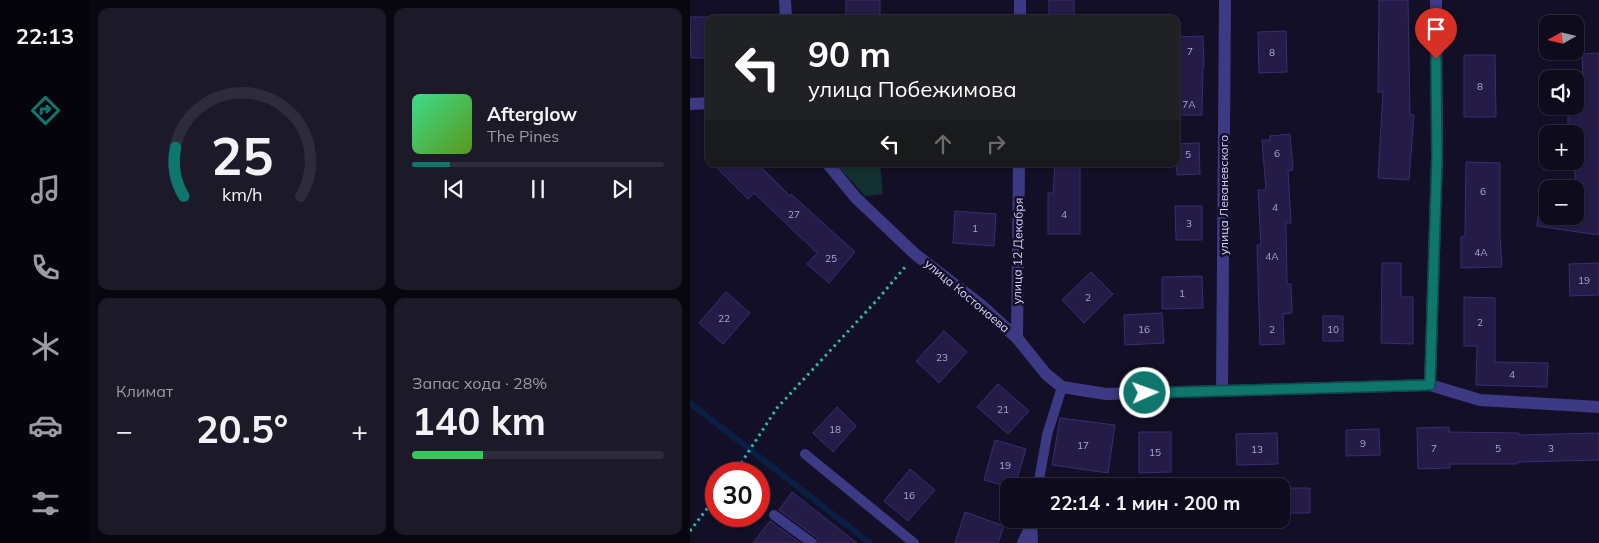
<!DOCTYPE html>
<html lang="ru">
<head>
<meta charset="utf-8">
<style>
	body { margin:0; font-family:Mulish,sans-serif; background:#1c1929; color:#f1f3f6; height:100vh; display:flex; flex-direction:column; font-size:19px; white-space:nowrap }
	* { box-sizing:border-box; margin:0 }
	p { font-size:16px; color:#9b9ba3 }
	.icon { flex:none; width:28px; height:28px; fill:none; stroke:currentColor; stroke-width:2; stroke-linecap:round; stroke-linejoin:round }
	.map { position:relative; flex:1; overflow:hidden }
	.drawer { display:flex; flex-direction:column; gap:8px; padding:8px; background:#08060f; width:600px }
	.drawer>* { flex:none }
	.hud { position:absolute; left:15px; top:15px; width:475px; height:152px; border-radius:10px; box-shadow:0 1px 4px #0004,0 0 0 1px #2e2b3b; background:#202124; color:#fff; overflow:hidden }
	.needle { width:32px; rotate:262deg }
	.controls { position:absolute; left:849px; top:15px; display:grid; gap:10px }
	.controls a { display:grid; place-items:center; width:45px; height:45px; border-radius:10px; background:#0e0b1c; box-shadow:0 1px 4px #0004,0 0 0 1px #2e2b3b; font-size:25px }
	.speed { position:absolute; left:15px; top:462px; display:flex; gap:10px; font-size:25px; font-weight:700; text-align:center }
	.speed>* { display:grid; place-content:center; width:65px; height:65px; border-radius:50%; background:#0e0b1c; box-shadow:0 1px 4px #0004,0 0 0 1px #2e2b3b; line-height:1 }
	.speed .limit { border:8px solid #d22; background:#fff; color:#111 }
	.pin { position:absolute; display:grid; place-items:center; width:42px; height:42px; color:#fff; margin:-51px -21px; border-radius:50% 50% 50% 0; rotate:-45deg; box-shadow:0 0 5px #0007 }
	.pin .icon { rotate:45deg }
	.me { position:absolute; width:55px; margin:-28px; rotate:88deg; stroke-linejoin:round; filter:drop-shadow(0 0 4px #0008) }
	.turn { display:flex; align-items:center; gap:18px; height:105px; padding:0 20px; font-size:22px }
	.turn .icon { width:65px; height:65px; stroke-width:2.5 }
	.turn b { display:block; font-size:35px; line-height:42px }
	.lanes { display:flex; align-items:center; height:48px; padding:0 20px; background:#0003; justify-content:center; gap:25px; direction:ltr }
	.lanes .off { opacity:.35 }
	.big { font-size:38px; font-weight:700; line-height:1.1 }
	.drawer .tile { flex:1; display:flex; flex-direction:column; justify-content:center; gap:8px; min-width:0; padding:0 18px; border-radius:10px; background:#1c1929 }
	.drawer .dial { align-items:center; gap:0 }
	.dial svg { height:130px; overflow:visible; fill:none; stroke:#2e2b3b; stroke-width:7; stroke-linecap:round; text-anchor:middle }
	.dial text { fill:#f1f3f6; stroke:none }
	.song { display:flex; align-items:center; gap:15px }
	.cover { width:60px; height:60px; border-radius:8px; background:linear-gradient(135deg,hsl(150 70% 55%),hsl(90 70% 35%)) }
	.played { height:5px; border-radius:2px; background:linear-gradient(90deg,#0f766e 15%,#2e2b3b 15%) }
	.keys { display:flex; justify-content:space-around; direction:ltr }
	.heat { display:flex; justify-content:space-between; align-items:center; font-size:28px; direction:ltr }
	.charge { height:8px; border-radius:4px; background:linear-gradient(90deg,#34c759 28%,#2e2b3b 0) }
	.drawer .tiles { flex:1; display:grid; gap:8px; grid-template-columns:repeat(2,1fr) }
	.trip { position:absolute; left:310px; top:478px; width:290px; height:50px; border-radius:10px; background:#0e0b1c; box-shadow:0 1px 4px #0004,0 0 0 1px #2e2b3b; font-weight:700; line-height:50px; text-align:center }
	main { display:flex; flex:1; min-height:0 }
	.tabs { display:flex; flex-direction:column; width:90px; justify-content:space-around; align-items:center; background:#06040b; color:#9b9ba3 }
	.tabs .icon { width:35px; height:35px }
	.tabs .active { color:#0f766e }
	.tabs b { font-size:22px; color:#f1f3f6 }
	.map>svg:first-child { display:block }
	.green { fill:#12302f }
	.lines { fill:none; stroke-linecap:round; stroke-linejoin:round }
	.stream { stroke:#0a1f44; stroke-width:6 }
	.building { fill:#241b47; stroke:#3b2d73 }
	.path { stroke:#2fb8b0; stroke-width:3; stroke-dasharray:2.5 4; stroke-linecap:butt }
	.lane { stroke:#3d3a85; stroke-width:10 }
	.street { stroke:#3d3a85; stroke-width:12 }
	.route-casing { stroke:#0a4d48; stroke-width:12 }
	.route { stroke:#0f766e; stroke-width:9 }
	.labels { text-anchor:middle; stroke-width:5; stroke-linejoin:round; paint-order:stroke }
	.number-label { font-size:10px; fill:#aca6d1 }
	.street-label { font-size:12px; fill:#d9d4ff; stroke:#130f26 }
</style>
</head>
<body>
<main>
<nav class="tabs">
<b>22:13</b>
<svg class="icon active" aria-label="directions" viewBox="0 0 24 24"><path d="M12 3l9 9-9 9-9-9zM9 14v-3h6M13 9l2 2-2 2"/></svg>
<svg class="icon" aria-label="music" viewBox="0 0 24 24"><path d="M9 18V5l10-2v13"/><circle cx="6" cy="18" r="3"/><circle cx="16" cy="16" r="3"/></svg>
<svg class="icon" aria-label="phone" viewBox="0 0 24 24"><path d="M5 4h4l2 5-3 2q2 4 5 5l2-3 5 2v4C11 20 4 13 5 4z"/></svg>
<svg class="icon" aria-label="climate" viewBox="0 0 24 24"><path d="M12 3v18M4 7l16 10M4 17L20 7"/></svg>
<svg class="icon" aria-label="car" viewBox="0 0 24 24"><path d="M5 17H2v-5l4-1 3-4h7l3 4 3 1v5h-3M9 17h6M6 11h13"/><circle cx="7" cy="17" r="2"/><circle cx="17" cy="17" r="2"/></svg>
<svg class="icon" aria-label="filters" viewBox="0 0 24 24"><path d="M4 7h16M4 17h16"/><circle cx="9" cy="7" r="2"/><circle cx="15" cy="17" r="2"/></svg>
</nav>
<section class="drawer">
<div class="tiles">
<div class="tile dial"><svg viewBox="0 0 100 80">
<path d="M14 69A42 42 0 1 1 86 69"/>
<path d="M14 69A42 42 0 0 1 9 39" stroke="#0f766e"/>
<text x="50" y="56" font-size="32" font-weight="700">25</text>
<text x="50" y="72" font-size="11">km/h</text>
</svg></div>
<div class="tile">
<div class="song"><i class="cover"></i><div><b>Afterglow</b><p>The Pines</p></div></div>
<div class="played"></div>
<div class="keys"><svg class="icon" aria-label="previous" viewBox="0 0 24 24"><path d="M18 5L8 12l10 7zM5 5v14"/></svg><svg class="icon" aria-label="pause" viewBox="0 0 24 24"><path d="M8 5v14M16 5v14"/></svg><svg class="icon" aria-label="next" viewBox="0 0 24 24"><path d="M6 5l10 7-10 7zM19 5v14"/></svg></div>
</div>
<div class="tile"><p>Климат</p>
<div class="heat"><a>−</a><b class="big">20.5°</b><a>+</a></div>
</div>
<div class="tile"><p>Запас хода · 28%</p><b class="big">140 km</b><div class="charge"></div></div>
</div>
</section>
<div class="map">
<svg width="909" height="543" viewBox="0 0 909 543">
	<rect width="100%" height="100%" fill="#130f26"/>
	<!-- green -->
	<path class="green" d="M146,164H190L193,194L175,196Z"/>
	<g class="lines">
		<!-- stream -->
		<path class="stream" d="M0,403L180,543"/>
	</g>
	<!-- building -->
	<path class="building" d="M156,0H190V19H156Z
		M359,0H384V19H359Z
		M689,0H718L720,115H724L719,180L688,178L693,92H688Z
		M0,17H19V58H1Z
		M596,31L597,72L569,73L568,32Z
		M513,36L514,66H513L512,115H486V37Z
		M909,53V235L847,226L848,216H885V134H878V106H894L892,54Z
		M774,55H805L806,117H774Z
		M600,134L603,170L598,171L601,223H596L597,284H601L602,313L593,314L594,344L570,345L567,245H571L568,190H576L572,140H580V136Z
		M509,143L510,174L487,175L486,144Z
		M776,162L810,163V236L812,267L771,268V237L775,236Z
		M23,164H68L100,196L101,194L165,252L139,283L117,264L127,253L64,193L58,199Z
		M365,164H390V234H358V193H363Z
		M485,206H512V240H486Z
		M265,211L306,214L304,246L263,243Z
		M692,263H711V297H723V344L691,343Z
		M909,263V295L880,296L879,264Z
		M401,272L423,294L394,323L372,300Z
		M512,276L513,308L472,309V277Z
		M36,292L60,313L33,344L9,323Z
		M774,297L805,298V362L858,363L857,387L786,385L787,346H774Z
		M472,313L474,343L435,345L434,315Z
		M633,316H653V341H633Z
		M254,331L277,352L249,383L226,361Z
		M308,384L339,411L318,434L287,407Z
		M147,407L166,426L143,452L123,433Z
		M370,418L425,425L418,473L362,465Z
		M759,427V432L829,433V435L909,433V460L828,462V464H760V468L728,469L727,428Z
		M689,429L690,455L656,456V430Z
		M449,432H481V472L449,473Z
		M587,433L588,464L547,465L546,434Z
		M305,440L336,449L325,486H316L294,480Z
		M220,469L245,490L218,521L194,501Z
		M591,488H620V513H591Z
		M102,492L167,543H129L126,537L89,510Z
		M275,512L314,526L308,543H265Z
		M80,521L110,543H63Z"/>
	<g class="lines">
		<!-- path -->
		<path class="path" d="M44,474L87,408L188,299L215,267
			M0,531L26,497"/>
		<!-- lane -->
		<path class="lane" d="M115,454L224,543
			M348,486L357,435L372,387
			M84,515L122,543
			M342,519L343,543
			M332,543L341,524"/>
		<!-- street -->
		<path class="street" d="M95,0L96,19
			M330,19V0
			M0,104L19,103
			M138,164L166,198L225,254L291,305L327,338L356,374L372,387L416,394L740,385L790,400L909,407
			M327,338L329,164
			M740,385L747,157L746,0
			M532,390L535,0"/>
	</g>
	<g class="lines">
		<defs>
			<path id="route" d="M455,393L740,385L747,157L746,59"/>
		</defs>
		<!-- route casing -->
		<use href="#route" class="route-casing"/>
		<!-- route -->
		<use href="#route" class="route"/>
	</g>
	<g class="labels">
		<!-- number labels -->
		<g class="number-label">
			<text x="500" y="55">7</text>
			<text x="582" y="56">8</text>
			<text x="790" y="90">8</text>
			<text x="499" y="108">7А</text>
			<text x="587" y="157">6</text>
			<text x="498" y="158">5</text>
			<text x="793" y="195">6</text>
			<text x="585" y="211">4</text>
			<text x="104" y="218">27</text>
			<text x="374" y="218">4</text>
			<text x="499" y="227">3</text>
			<text x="285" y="232">1</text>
			<text x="791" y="256">4А</text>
			<text x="582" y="260">4А</text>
			<text x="141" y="262">25</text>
			<text x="894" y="284">19</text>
			<text x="492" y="297">1</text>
			<text x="398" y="301">2</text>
			<text x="34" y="322">22</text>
			<text x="790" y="326">2</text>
			<text x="454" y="333">16</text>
			<text x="582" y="333">2</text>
			<text x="643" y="333">10</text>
			<text x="252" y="361">23</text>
			<text x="822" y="378">4</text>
			<text x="313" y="413">21</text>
			<text x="145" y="433">18</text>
			<text x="673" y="447">9</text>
			<text x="393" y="449">17</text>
			<text x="744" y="452">7</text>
			<text x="808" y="452">5</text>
			<text x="861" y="452">3</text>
			<text x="567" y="453">13</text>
			<text x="465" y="456">15</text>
			<text x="315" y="469">19</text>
			<text x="219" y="499">16</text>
		</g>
		<!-- street labels -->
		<g class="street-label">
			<text transform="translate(534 195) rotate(-90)" y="4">улица Леваневского</text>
			<text transform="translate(328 251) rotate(-89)" y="4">улица 12 Декабря</text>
			<text transform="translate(277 296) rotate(40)" y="4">улица Костонаева</text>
		</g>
	</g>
</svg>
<div class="controls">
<a><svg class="needle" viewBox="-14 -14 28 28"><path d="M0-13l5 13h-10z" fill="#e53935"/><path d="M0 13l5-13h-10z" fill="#9b9ba3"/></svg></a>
<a><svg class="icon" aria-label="sound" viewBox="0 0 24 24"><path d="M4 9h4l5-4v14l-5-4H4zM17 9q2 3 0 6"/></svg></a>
<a>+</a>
<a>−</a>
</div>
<div class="speed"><div class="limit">30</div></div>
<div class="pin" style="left:746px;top:59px;background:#d93025"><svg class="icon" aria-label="arrive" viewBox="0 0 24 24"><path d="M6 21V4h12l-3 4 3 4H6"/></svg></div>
<svg class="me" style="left:455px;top:393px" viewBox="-20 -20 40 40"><circle r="17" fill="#0f766e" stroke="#fff" stroke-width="3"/><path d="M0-11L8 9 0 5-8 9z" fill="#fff"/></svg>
<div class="trip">22:14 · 1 мин · 200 m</div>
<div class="hud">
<div class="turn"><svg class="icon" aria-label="left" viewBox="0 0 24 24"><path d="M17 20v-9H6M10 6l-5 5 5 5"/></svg><div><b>90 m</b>улица Побежимова</div></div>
<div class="lanes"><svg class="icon" aria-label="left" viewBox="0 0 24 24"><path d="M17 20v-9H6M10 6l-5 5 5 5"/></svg><svg class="icon off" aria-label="ahead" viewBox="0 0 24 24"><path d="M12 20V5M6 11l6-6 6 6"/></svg><svg class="icon off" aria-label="right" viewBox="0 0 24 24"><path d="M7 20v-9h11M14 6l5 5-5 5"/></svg></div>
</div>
</div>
</main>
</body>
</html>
